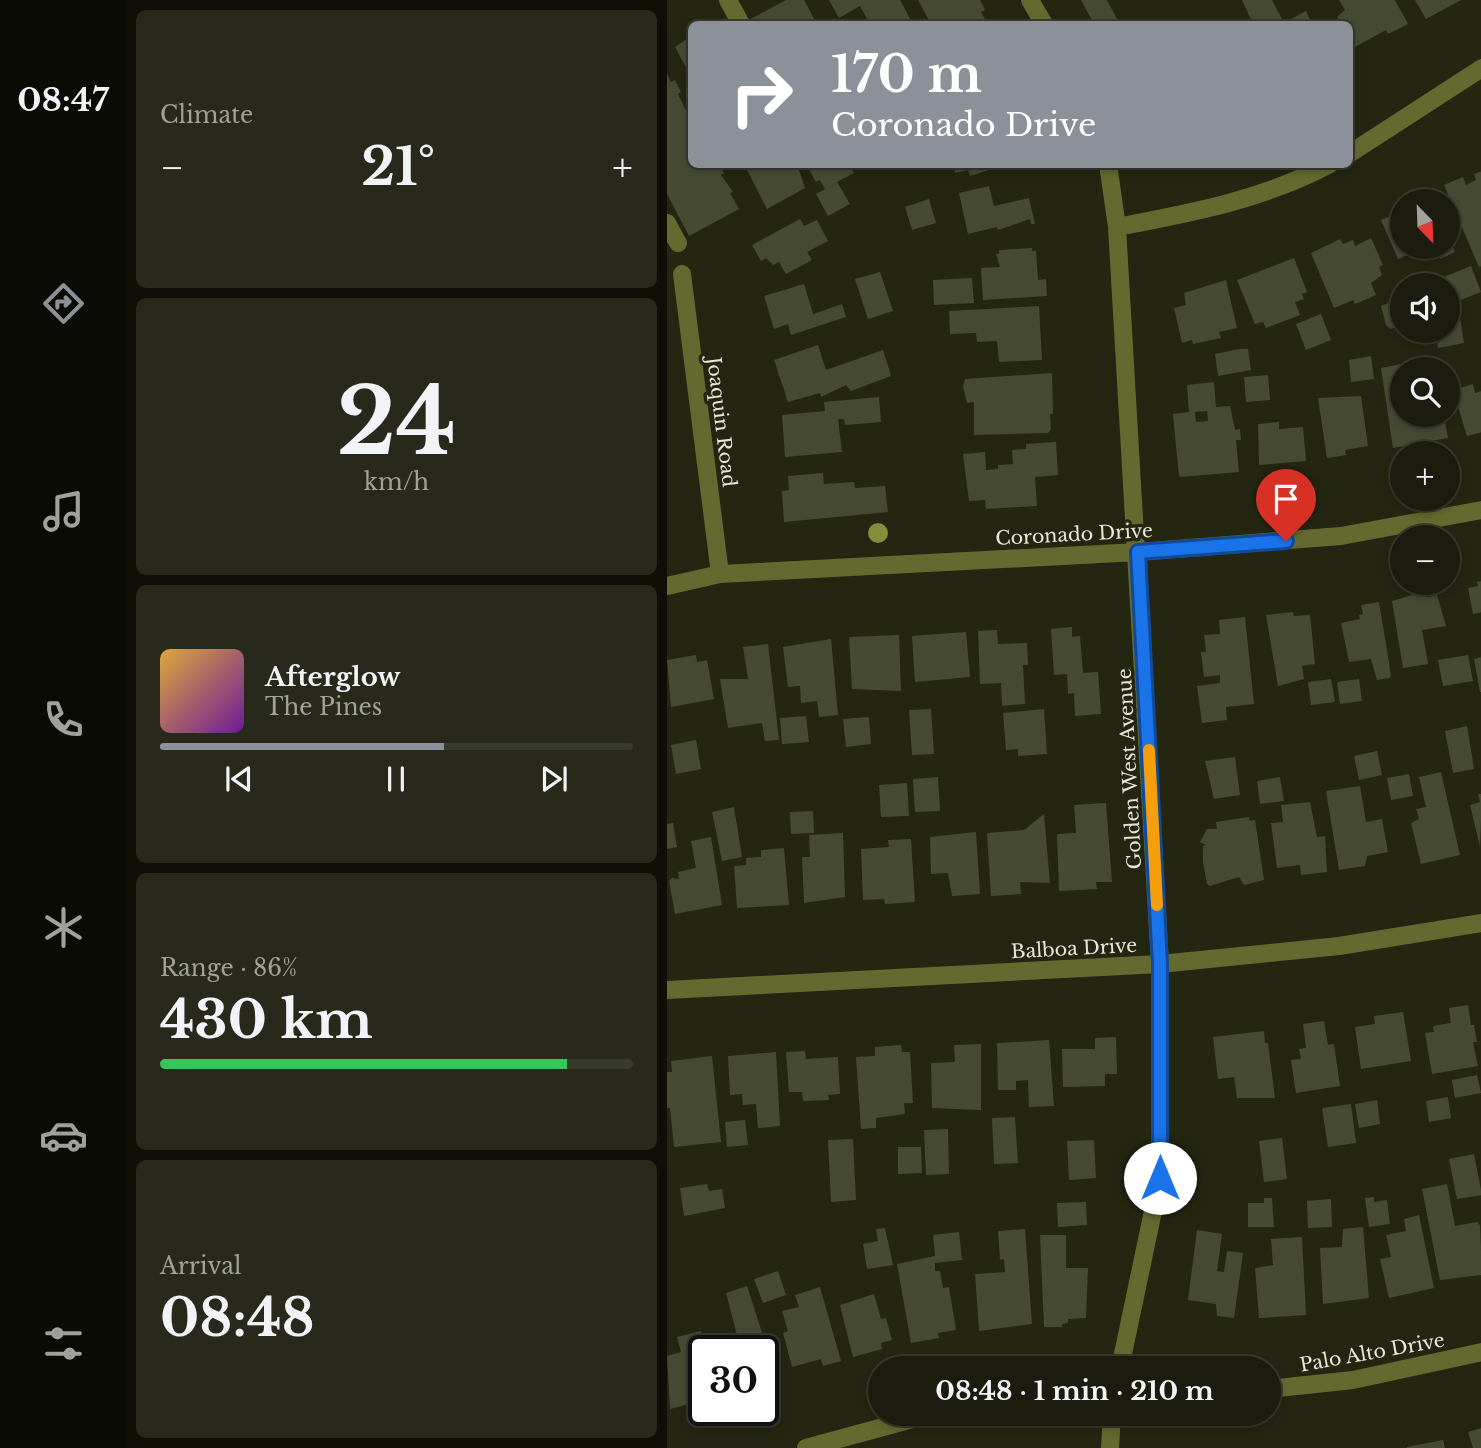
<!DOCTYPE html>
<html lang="en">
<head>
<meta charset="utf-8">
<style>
	body { margin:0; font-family:"Libre Baskerville",serif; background:#28291b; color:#f1f3f6; height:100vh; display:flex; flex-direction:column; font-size:26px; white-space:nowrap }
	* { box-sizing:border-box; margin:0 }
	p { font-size:23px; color:#a0a19d }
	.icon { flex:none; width:38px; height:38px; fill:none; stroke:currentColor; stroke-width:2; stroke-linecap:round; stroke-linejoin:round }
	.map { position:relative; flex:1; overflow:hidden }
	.side { display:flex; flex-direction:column; gap:10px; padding:10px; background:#0f0f07; width:541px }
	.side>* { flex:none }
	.hud { position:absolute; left:21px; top:21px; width:665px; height:147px; border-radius:10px; box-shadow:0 4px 10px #0003,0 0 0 2px #393a2e; background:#8c9099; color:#fff; overflow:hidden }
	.needle { width:46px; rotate:157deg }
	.buttons { position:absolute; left:723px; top:189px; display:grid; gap:14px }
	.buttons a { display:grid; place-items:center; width:70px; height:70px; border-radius:50%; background:#1b1c0d; box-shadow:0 4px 10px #0003,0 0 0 2px #393a2e; font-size:35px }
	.speed { position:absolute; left:21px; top:1335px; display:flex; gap:14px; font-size:35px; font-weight:700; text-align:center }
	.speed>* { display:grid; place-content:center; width:91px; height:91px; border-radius:50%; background:#1b1c0d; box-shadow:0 4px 10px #0003,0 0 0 2px #393a2e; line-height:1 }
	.speed .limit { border:4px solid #111; border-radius:10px; background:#fff; color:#111 }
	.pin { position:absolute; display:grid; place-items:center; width:60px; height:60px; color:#fff; margin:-72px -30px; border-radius:50% 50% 50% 0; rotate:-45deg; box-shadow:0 0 7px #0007 }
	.pin .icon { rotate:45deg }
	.me { position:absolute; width:77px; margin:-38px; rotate:0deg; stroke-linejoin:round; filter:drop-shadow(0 0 5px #0008) }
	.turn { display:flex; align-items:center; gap:24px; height:147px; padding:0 28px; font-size:32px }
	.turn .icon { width:91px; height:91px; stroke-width:2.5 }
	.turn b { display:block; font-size:49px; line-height:60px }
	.big { font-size:52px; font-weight:800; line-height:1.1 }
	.side .widget { flex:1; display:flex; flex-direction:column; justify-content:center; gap:10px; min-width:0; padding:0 24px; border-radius:10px; background:#28291b }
	.side .dial { align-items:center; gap:0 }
	.dial b { font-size:91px; line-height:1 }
	.song { display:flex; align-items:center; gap:21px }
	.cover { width:84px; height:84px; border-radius:10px; background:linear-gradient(135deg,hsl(40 70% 55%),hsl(280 70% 35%)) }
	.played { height:7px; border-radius:4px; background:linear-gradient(90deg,#8c9099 60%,#393a2e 60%) }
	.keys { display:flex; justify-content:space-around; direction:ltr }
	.heat { display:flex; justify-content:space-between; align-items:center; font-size:38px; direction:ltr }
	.charge { height:10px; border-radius:5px; background:linear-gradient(90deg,#34c759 86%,#393a2e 0) }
	.trip { position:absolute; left:201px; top:1356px; width:413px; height:70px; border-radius:35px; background:#1b1c0d; box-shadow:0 4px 10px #0003,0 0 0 2px #393a2e; font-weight:800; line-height:70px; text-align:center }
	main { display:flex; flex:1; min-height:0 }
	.tab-bar { display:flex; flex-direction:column; width:126px; justify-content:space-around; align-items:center; background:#0b0b05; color:#a0a19d }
	.tab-bar .icon { width:49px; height:49px }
	.tab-bar .selected { color:#8c9099 }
	.tab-bar b { font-size:32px; color:#f1f3f6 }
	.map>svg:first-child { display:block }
	.building { fill:#474a33; fill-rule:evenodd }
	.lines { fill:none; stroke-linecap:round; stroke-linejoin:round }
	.minor { stroke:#646a2f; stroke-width:18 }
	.tree { fill:#858d3d }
	.route-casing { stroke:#114b97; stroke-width:18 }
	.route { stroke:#1a73e8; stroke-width:12 }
	.slow { stroke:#f59e0b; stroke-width:12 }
	.labels { text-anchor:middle; stroke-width:7; stroke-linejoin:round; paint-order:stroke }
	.street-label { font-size:19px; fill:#e5e7d9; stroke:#242611 }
</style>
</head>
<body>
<main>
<nav class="tab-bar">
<b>08:47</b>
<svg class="icon selected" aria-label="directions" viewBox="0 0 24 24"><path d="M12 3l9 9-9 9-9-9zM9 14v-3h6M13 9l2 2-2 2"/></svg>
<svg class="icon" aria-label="music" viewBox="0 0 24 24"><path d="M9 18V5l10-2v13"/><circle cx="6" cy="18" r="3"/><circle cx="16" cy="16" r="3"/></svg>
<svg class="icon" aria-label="phone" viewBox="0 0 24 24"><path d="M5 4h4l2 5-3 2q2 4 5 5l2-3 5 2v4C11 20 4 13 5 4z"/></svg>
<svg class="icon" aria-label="climate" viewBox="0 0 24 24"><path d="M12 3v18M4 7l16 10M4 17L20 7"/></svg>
<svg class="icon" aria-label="car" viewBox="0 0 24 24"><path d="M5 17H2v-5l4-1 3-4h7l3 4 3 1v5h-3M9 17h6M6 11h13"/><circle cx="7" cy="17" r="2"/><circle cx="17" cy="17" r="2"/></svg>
<svg class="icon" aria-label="filters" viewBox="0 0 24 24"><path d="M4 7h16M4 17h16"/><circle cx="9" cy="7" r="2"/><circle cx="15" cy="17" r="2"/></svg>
</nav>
<section class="side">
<div class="widget"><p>Climate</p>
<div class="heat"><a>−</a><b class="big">21°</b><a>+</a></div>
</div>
<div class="widget dial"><b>24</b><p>km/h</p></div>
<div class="widget">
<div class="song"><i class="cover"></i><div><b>Afterglow</b><p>The Pines</p></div></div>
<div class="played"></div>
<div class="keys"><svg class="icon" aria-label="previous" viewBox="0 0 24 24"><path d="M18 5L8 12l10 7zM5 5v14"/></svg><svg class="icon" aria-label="pause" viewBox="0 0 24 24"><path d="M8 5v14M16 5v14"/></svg><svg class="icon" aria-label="next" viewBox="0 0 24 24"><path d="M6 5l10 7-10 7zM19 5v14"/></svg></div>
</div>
<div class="widget"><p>Range · 86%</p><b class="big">430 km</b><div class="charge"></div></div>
<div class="widget"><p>Arrival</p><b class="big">08:48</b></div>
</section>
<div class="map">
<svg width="815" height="1448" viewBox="0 0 815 1448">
	<rect width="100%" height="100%" fill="#242611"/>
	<!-- building -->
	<path class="building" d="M119,0H137L150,24H79L78,22Z
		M162,0H233L246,24H203L193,6L172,18Z
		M251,0H313L318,10L314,12L319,21L312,24H264Z
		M414,0H440L450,19L438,24H427Z
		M575,0H605L617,23L639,11L645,24H586Z
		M672,0H728L741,24L721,34L719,30L686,48L682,41V24H674L670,17L678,10Z
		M748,0H794L759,19Z
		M24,36V69L21,71L8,47Z
		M0,74L4,82L8,80L14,92L11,94L24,120V164H52L57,173L54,175L66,192L63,193L72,209L22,236L0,194Z
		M77,164H130L138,188L100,209Z
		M139,164H183L187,173L170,182L183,204L161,216L149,194L158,189L153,180L149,182Z
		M286,164H338V165L303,176L301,170L288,173Z
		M815,171V266L812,267L777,185L796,177L799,185L809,180L807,174Z
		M322,186L327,206L362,198L368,224H364L363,219L331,230L330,227L301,234L292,193Z
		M262,199L269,223L245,230L238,207Z
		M735,211V247H760L731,259L714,220Z
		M133,219L137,226L150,220L161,241L140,252L145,260L119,274L112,262L106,265L99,258L94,261L85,245Z
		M781,234L788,252L773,259L768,247H780Z
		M704,238L716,265L712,267L715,275L704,283L709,295L688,304L686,300L667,308L644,253L673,239L676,244L686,240L688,246Z
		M365,248V251H369L371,280L379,279L380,296L316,300L314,268L333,267L329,254H332V250Z
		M627,258L640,292L635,294L637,299L628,302L633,315L599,328L596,322L588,324L570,280Z
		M804,266L814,292L786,303L785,299L780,301V285H757Z
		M213,272L226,311L201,319L188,279Z
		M305,278L307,303L267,305L266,280Z
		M559,280L570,328L552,332L554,338L526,344L525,340L515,343L507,308L519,305L517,293Z
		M137,284L146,314L175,304L179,317L124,335L121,324L107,329L97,296Z
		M735,297V324L724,329L719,325L714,306Z
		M372,306L375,360L332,362L330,341L310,342L309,333L283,334L282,311Z
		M654,314L664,340L639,350L629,324Z
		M793,318L797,343L771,348L768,331H780V320Z
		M151,345L159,370L216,350L224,376L184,391L179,385L154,397L153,393L121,402L107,360Z
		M572,349H581L584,370L551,376L548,354Z
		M704,356L707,379L684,382L682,360Z
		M760,359L762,369H735V415L777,416L781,438L726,448L714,368Z
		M385,373L386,414H383L384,429L381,433L307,435V402L300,403L296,387L298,379Z
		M601,375L603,400L579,402L577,377Z
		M547,382L549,407L563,406L568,430L573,429L574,440H569L572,472L512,477L506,414L522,412L520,385ZM540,411L541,421L529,422L528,412Z
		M806,384L808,393L815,391V432L800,436L786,390Z
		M694,396L701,446L678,450L679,455L660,458L651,398Z
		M212,397L214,422L178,425L177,419H171L175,452L118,457L115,415L158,411L157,402Z
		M612,422V429L636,427L639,461L592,465L591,424Z
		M389,442L391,475L368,477L370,506L319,509L318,500L302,501L296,454L318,452L319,470L331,469V465L346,464L345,450L359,449V444Z
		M156,473L157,484L187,482L188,488L218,486L221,512L117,522L115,491L122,490L121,476Z
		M815,581V612L806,614L801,588L811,586L810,582Z
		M752,593L761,597L770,595L779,626L755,630L761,664L736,668L725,601Z
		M712,602L724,675L723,678L710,680L704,659L682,662L674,623L693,619L692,615L696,614L694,605Z
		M626,612L627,616L643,615L648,664L635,666L637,679L611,686L599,615Z
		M578,617L587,704L559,707L560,720L535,723L530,686L553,683V675L537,677L534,652H539L537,635L553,634L552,620Z
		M405,627V637L413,636L416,673L431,672L434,714L408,716L407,693L401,694L400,674L387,675L384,629Z
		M330,630L331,644L360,643L361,665H356L358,704L335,706L334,683L313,684L311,631Z
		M299,632L303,677L248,682L245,636Z
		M232,635L234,691L185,689L182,637Z
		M164,639L171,715L152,717L150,701L134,703L133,686L121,687L116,647Z
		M101,644L112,740L98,741L95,723L61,728L53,679H81L76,647Z
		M29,655L30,662L40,660L47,699L4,707L0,660Z
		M801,655L806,681L776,686L771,660Z
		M815,657V692H813L807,659Z
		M664,679L668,702L644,705L641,682Z
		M692,679L695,701L673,704L670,682Z
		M264,709L267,754L245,755L242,710Z
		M377,709L380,754L351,756V749L339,750L336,713Z
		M139,716L142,742L115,744L113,718Z
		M202,717L204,744L179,747L176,719Z
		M800,726L807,769L786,773L778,731Z
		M29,740L34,769L9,774L4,745Z
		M710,751L715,775L692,780L687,756Z
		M568,757L573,795L547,799L538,761Z
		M774,772L793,855L754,864L744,823L752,819L749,809L759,807L752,777Z
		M742,774L746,796L724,800L720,778Z
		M271,777L273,811L248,812L246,779Z
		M613,777L617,801L593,804L590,781Z
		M240,783L242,816L214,817L212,785Z
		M693,786L699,822L715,819L721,852L700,856L698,866L672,870L659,791Z
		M811,794H815L813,847L803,805L813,802Z
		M643,802L650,837L658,836L660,872L634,875L633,865L610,868L604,823L616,822L614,805Z
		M439,803L445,882H429L430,889L392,891L390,834L409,833L407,805Z
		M67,807L75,857L55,861L45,812Z
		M146,811L147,833L124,834L123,812Z
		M377,814L383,883L353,882L354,894L324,896L320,833L357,830Z
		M582,817V821L588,820L597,880L577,885L572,877L543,886L540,884L536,862V846L539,845L533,842L540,829H550L549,822Z
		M6,823L10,847L0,849V824Z
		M309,832L313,894L285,896L281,873L264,874L263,837Z
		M176,833L178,897L137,903L135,857H143L142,835Z
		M44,837L55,905L8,914L2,881L5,878L12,879L11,872L29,868L24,841Z
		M244,839L248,902L218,904L217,899L196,900L194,849L222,847L221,840Z
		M117,848L122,905L70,908L67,866L79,865V858L94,857V850Z
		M801,1005L804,1025H807L810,1042H806L811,1066L765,1074L758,1033L767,1032L766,1026L784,1023L782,1008Z
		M736,1012L744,1061L694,1069L688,1027L708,1024L707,1016Z
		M657,1021L661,1045L667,1044L673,1086L629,1093L624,1060L634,1059L632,1049L639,1048L636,1024Z
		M597,1031L598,1043H601L608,1098H570L567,1077L551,1079L546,1037Z
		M449,1037L450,1074H438V1086L396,1087L395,1049H428V1038Z
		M382,1040L387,1106L362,1107L361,1080L349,1081V1090H331L330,1043Z
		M314,1044V1110L265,1108L264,1063L288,1062L287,1045Z
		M234,1045L235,1052H243L246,1103H237L238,1114L209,1118V1128L194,1129L189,1057L208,1056V1047Z
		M138,1051L139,1059L171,1057L173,1094L161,1095L162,1100L136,1101L135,1092H122L119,1052Z
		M109,1052L113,1126L91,1128L89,1104L76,1105L75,1094L63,1095L61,1056Z
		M45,1056L54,1142L7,1147L3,1108H0V1072H5L4,1061Z
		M810,1075L814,1093L788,1098L785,1080Z
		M781,1097L784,1118L762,1122L759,1101Z
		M710,1100L713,1124L692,1128L688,1104Z
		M684,1104L689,1143L661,1147L655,1108Z
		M348,1117L351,1163L327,1164L325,1118Z
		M78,1120L81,1145L60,1147L58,1122Z
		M281,1129L282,1174L259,1175L257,1130Z
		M615,1138L620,1179L597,1182L592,1141Z
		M186,1139L189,1200L164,1202L161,1140Z
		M427,1140L429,1178L402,1180L400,1141Z
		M231,1147H254L255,1173L231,1174Z
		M807,1154L815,1195L790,1199L782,1159Z
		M40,1184L42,1191L55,1189L58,1208L17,1216L13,1188Z
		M780,1184L788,1226L810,1222L813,1225L815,1275L773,1280L755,1189Z
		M707,1197V1202L720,1200L723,1224L702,1227L698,1198Z
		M597,1198H605L607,1227H581V1203H597Z
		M664,1199L665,1227L641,1228L640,1201Z
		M419,1202L420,1225L391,1227L390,1203Z
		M752,1215L767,1288L722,1298L713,1259L724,1257L719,1235L739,1231L737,1219Z
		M696,1227L702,1298L656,1304L653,1248L675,1247L676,1229Z
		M218,1228L226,1265L200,1269L196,1244L211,1241L209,1229Z
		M358,1229L365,1324L312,1331L308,1274L338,1272L337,1259L333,1260L331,1231Z
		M530,1230L555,1234L550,1271L557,1272L560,1251L576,1253L567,1318L550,1316L549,1304L521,1300Z
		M292,1232L295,1260L268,1263V1271H273L276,1288L282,1287L289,1330L271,1333L272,1338L244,1343L230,1264L268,1256L266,1235Z
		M373,1235H399V1268H421L419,1318L401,1319V1323L395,1324V1327H377Z
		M635,1237L639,1315L592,1318L588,1268L606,1265L604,1239Z
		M111,1271L119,1295L96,1303L87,1279Z
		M80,1286L110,1379L96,1383V1351H55L52,1340L70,1335L59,1293Z
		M153,1287L174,1361L156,1366L154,1359L125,1367L116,1333L121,1331L115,1311L132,1307L128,1295Z
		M207,1294L214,1319L219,1318L225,1340L214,1343L215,1349L186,1357L173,1305Z
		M34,1331L39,1351H37V1393L32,1394L34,1401L3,1409L0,1356L14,1352L10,1337Z
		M815,1428V1448H806L801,1432Z
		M776,1440L778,1448H740V1447Z"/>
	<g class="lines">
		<!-- minor -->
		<path class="minor" d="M61,0L74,24
			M363,0L377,24
			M682,154L815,68
			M441,164L450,227L493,964V1178L453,1368
			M0,223L11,243
			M450,227C524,213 595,200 663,164
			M15,274L53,574
			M0,586L53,574L471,552L674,536L815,510
			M0,990L493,964L672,946L815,923
			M602,1389L686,1380L815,1352
			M139,1448L264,1414
			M443,1448L445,1414"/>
	</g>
	<!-- trees -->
	<circle class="tree" cx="211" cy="533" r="10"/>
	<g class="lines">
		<defs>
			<path id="route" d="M493,1178V964L471,552L619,541"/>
		</defs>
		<!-- route casing -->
		<use href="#route" class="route-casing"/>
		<!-- route -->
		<use href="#route" class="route"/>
		<!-- slow -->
		<path class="slow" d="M482,750L490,905"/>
	</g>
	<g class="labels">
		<!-- street labels -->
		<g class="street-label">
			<text transform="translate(55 422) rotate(83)" y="7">Joaquin Road</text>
			<text transform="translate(407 534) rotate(-3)" y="7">Coronado Drive</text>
			<text transform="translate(462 769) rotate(-93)" y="7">Golden West Avenue</text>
			<text transform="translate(407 948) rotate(-3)" y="7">Balboa Drive</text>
			<text transform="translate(705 1352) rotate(-10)" y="7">Palo Alto Drive</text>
		</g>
	</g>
</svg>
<div class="buttons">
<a><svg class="needle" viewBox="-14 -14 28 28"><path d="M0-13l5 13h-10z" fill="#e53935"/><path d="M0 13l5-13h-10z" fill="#a0a19d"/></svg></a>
<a><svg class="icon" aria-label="sound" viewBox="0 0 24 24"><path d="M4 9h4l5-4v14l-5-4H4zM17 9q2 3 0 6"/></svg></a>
<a><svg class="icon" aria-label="search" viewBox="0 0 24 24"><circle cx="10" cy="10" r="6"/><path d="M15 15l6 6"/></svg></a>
<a>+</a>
<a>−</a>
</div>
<div class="speed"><div class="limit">30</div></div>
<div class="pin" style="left:619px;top:541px;background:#d93025"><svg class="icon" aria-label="arrive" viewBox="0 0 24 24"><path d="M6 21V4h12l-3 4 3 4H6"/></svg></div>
<svg class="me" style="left:493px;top:1178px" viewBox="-20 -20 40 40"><circle r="19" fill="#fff"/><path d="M0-13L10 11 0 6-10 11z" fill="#1a73e8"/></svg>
<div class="trip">08:48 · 1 min · 210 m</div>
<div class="hud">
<div class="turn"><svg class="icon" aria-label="right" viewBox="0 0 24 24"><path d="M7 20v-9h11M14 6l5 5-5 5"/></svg><div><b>170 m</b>Coronado Drive</div></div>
</div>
</div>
</main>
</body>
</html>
